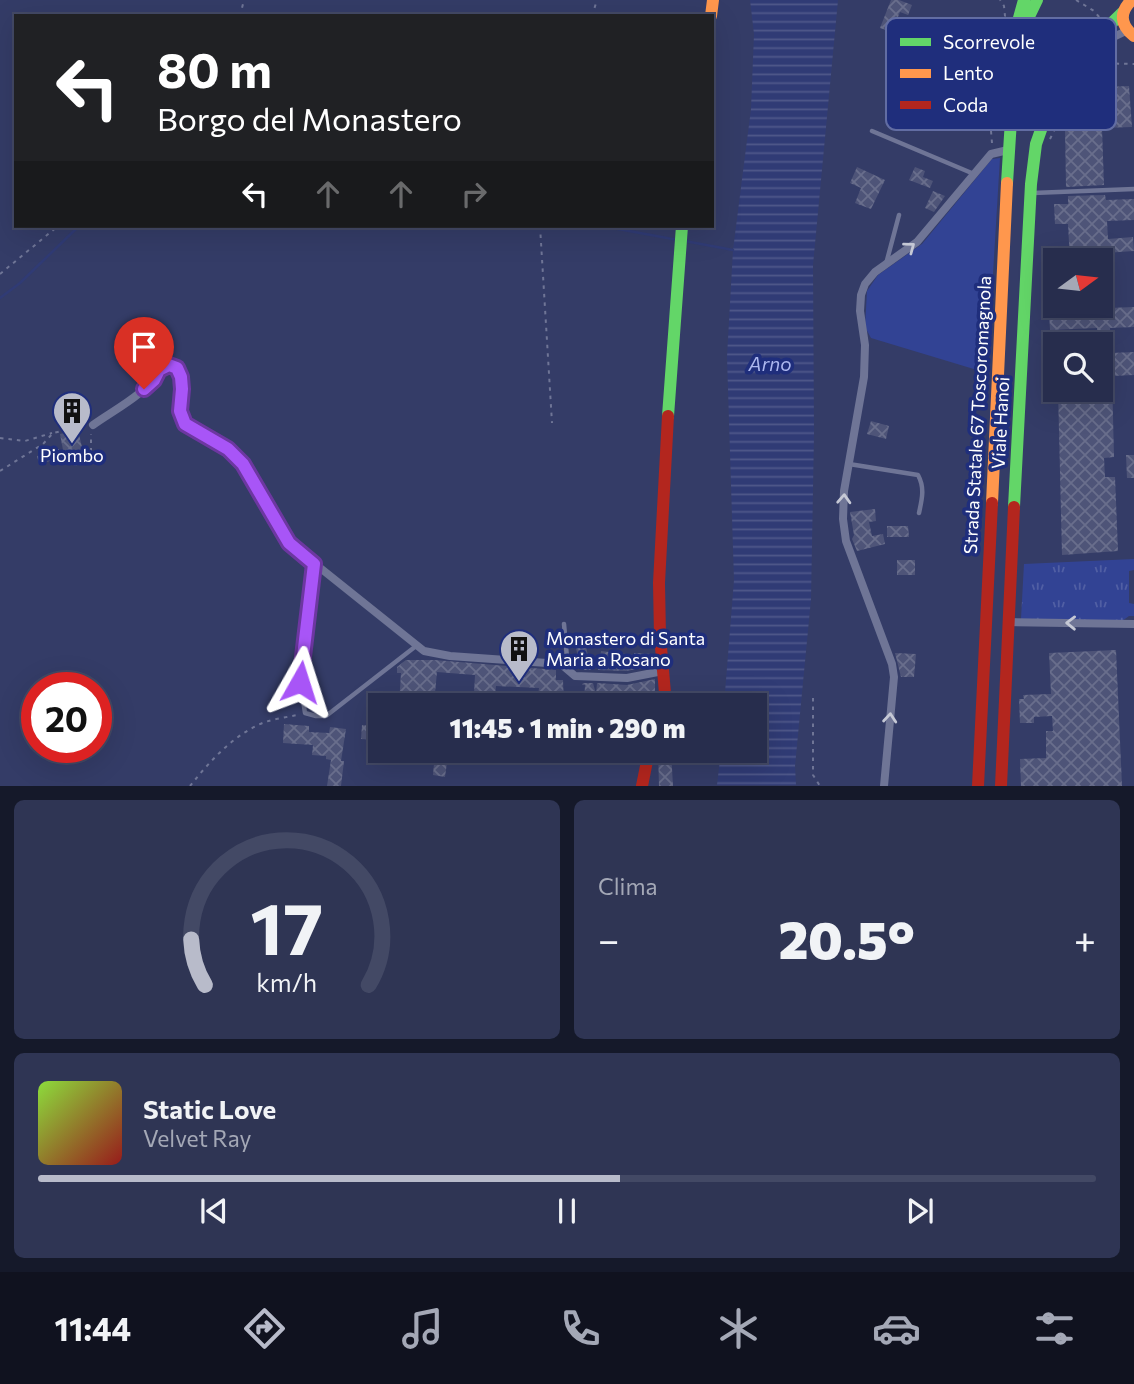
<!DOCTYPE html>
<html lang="it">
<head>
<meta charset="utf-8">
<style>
	body { margin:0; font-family:Commissioner,sans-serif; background:#2f3554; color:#f1f3f6; height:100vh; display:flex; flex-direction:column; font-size:26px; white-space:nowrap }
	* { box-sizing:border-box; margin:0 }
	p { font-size:23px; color:#a4a8b6 }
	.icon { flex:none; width:38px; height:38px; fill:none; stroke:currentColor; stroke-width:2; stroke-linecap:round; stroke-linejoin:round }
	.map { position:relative; height:786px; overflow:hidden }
	.drawer { display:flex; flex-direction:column; gap:14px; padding:14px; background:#15192a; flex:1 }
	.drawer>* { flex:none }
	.top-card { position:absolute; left:14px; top:14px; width:700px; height:214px; border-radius:0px; box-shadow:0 7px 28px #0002,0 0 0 2px #434965; background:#202124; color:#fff; overflow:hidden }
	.needle { width:46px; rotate:75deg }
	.tools { position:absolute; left:1043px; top:248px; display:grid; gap:14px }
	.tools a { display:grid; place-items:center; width:70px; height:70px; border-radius:0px; background:#272d4d; box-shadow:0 7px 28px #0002,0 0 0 2px #434965; font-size:35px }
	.speed { position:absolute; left:21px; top:672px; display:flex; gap:14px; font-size:35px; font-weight:700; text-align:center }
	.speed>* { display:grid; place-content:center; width:91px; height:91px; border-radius:50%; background:#272d4d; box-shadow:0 7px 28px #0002,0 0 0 2px #434965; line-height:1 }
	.speed .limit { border:10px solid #d22; background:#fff; color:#111 }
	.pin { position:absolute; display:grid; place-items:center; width:60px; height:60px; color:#fff; margin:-72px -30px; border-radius:50% 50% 50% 0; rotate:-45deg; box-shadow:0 0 7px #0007 }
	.pin .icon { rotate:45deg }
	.me { position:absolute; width:77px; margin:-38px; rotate:6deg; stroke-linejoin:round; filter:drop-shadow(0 0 5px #0008) }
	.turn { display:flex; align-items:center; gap:24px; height:147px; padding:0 28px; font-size:32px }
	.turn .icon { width:91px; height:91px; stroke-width:2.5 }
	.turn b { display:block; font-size:49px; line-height:60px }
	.lanes { display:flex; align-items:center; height:66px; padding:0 28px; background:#0003; justify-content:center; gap:35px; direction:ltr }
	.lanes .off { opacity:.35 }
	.big { font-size:52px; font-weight:800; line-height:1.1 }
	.drawer .card { flex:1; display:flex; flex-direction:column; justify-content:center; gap:10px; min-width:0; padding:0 24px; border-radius:10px; background:#2f3554 }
	.drawer .dial { align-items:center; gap:0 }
	.dial svg { height:182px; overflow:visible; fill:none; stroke:#434965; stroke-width:7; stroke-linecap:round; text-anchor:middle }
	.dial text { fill:#f1f3f6; stroke:none }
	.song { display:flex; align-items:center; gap:21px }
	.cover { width:84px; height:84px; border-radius:10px; background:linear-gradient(135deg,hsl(90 70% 55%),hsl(0 70% 35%)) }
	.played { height:7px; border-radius:4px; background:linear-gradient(90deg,#b8bbca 55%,#434965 55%) }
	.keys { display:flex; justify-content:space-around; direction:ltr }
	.heat { display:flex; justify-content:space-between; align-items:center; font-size:38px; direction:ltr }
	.drawer .tiles { flex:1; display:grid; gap:14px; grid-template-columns:1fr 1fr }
	.card:last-child { grid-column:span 2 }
	.trip { position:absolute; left:368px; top:693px; width:399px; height:70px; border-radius:0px; background:#272d4d; box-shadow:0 7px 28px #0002,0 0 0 2px #434965; font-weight:800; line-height:70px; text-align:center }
	.dock { display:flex; height:112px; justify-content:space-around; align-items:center; background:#10121f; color:#a4a8b6 }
	.dock .icon { width:49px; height:49px }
	.dock .active { color:#b8bbca }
	.dock b { font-size:32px; color:#f1f3f6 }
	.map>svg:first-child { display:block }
	.grass { fill:#324394 }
	.park { fill:url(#park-tufts) }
	.water { fill:url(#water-rules) }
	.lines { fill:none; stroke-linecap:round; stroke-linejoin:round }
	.stream { stroke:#303b75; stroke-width:2.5 }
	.building { fill:url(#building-cross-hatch); fill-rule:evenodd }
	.path { stroke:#6f7596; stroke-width:2; stroke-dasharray:3.5 5; stroke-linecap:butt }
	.lane { stroke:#6f7596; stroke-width:4.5 }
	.street { stroke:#6f7596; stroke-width:8 }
	.fast { stroke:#63d668; stroke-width:12 }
	.slow { stroke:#ff974d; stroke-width:12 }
	.jam { stroke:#b3261e; stroke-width:12 }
	.oneway { stroke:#c5c8d5 }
	.route-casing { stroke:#6d37a1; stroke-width:18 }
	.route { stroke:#a855f7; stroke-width:12 }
	.labels { text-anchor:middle; stroke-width:7; stroke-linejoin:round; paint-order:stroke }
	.street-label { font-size:18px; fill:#fff; stroke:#1f2e7c }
	.poi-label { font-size:18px; fill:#fff; stroke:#1f2e7c }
	.water-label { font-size:19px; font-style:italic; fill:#adb8ef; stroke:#1f2e7c }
	.key { fill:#1f2e7c; stroke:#626da3; stroke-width:2 }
	.key-label { font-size:19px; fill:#fff }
</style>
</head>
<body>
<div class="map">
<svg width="1134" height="786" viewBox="0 0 1134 786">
	<defs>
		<pattern id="park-tufts" width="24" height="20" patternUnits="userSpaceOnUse" patternTransform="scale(1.75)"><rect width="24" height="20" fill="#324394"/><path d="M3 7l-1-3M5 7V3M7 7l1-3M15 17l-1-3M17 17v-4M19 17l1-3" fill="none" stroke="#515fa4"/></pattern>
		<pattern id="water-rules" width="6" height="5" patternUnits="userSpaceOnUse" patternTransform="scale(1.75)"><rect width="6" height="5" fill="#303b75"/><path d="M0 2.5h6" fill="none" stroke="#4f588a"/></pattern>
		<pattern id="building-cross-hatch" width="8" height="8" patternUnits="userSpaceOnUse" patternTransform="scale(1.75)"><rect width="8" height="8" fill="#4e5478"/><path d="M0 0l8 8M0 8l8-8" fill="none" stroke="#696e8c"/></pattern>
	</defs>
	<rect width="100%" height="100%" fill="#343c67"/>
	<!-- grass -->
	<path class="grass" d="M1000,158L987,373L871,338L865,327L867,291L878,275L922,244L992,159Z"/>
	<!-- park -->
	<path class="park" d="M1134,559V570L1129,571V603L1134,604V616H1129L1122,621L1021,619L1024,564Z"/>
	<!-- water -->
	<path class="water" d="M750,0H838L813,265L814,434L811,599L795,766L796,785H717L721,751H754V705H724L734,580L727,357L733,250L751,109L754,34Z"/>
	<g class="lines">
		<!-- stream -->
		<path class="stream" d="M602,226L678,240
			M685,241L733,250
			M0,298L20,283L79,226"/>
	</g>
	<!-- building -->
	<path class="building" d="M891,0H899L912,5L908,15L900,12L892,32L880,28Z
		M1129,86L1132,127L1102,128L1104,185L1066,187L1065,128L1084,88Z
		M857,167L885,180L871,209L855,203L861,188L850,183Z
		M915,167L925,171L923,177L933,181L930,188L909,180Z
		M933,191L945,196L934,212L925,208Z
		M1105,195L1106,200L1134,199V220L1107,221L1108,239L1133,237L1134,251L1105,253L1106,260L1070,261L1068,224H1055L1054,204H1068V196Z
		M1044,270H1055V306H1101V304L1109,303V308L1134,307V327L1110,328L1111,353L1134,352V375L1112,376L1114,457L1104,458L1105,477H1115L1118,551L1062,555L1058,390H1101V345H1097V328L1050,330L1048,293H1044Z
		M135,339L138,344L143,341L157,364L142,375L134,362L129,365L124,356L132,351L128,344Z
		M871,421L889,426L886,439L867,434Z
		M78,430L85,460L72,463L70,456L39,464L37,456L63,450L60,434Z
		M1126,455H1134V478H1127Z
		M875,509L876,521L869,522L872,536L883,534L885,544L857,551L852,539L854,535L850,512Z
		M887,526H908L909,537H887Z
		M897,560H915V575H897Z
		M585,641L588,656L591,670H584L585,657L578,658L575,643Z
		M1116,650L1122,786H1021L1020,759L1046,758V731H1053L1052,716L1034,717V723H1020L1019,699H1024L1023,695L1051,694L1049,653Z
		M601,651L634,655V653L651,654L652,666L626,671L598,670Z
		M895,653L916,654L914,677H901Z
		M406,660H435L556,670V680H563L564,705H537L539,688L496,686L494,705H473V702L435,701L434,705H399L401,673H397V667ZM437,672L475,675L474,694L435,693Z
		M655,679V699L646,700V695H608L606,705H584L585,685H582L583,683H593L596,694L597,683L627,685Z
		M284,724L309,726V732L329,733L330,727L346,729L341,761H344L341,786H327L331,760L326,759V756L312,755L313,745L283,743Z
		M362,725L380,726V740L361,739Z
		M658,751H671L673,786H659Z
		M435,753L448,755L445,777L433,775Z"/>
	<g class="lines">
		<!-- path -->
		<path class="path" d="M1076,0L1094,11L1100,18
			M240,16L244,0
			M592,16L597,0
			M1050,139L1081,76L1093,63L1134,64
			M992,143L991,131L999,43L1005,16L1004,6L1000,0
			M540,226L552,423
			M0,274L58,226
			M0,438L25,441L52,433
			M58,449V457C68,465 75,466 88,462L91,452V434
			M0,471L43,444L53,433L83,426
			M813,698V775L820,786
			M190,786C210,761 234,734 265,722C275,719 287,717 297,715"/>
		<!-- lane -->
		<path class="lane" d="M872,131L974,174
			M1033,193L1134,189
			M886,264L899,215
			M849,464L918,475C925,488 922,499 919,513
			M314,564L300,682L305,713L316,716H326L416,646
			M564,624L568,669"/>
		<!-- street -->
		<path class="street" d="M1093,50L1099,44L1126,31
			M93,425C115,409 147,394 159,370L168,365L178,368L182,389L180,411L185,423L228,449L243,464L289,543L424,651L450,656L561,664L575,676L627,678L663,671
			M1008,622L1134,624
			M884,786L894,677L892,664L846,541L843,519L844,491L864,377L865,345L860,311L861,295L865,284L875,272L917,242L991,154L1008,150"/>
		<!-- fast -->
		<path class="fast" d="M1023,29L1037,0
			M1007,183L1017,25L1024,0
			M668,416L682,226
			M1014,507L1031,184L1036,144L1048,110L1080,54L1122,13"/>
		<!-- slow -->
		<path class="slow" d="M1132,0C1119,12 1120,25 1134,36
			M711,16L713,0
			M992,503L1007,183"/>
		<!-- jam -->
		<path class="jam" d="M663,705L665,693L660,636L659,583L668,416
			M642,786L649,751
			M978,786L992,503
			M1001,786L1014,507"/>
	</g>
	<!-- one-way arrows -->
	<defs><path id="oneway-chevron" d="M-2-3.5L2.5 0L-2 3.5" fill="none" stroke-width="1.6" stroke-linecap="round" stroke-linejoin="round" transform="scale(1.75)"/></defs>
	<g class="oneway">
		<use href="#oneway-chevron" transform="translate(910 247) rotate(-37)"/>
		<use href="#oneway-chevron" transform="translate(844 499) rotate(-87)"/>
		<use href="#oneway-chevron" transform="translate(1071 623) rotate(-179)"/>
		<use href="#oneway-chevron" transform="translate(890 718) rotate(-85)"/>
	</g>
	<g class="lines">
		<defs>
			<path id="route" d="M144,389L154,380L159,370L169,365L177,368L181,377L182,389L180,411L185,424L228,449L243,464L289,543L314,564L300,682"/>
		</defs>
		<!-- route casing -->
		<use href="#route" class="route-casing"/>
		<!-- route -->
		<use href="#route" class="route"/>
	</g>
	<!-- icons -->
	<defs>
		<symbol id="building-pin" viewBox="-11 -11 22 30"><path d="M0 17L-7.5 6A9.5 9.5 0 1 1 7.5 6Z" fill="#b8bbca" stroke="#1f2e7c"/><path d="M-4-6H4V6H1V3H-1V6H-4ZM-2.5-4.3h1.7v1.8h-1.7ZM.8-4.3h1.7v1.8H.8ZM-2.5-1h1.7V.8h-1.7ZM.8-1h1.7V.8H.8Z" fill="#111"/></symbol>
	</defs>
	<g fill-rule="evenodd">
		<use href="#building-pin" x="50" y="389" width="44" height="60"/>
		<use href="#building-pin" x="497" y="627" width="44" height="60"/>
	</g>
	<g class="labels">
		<!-- street labels -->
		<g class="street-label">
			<text transform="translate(978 415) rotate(-87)" y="6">Strada Statale 67 Toscoromagnola</text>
			<text transform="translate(1001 423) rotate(-87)" y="6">Viale Hanoi</text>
		</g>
		<!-- poi labels -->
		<g class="poi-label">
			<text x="72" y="462">Piombo</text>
			<text x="546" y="645" text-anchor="start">Monastero di Santa<tspan x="546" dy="21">Maria a Rosano</tspan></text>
		</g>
		<!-- water labels -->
		<g class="water-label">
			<text x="770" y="371">Arno</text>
		</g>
	</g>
	<!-- legend -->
	<rect x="886" y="18" width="230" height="112" rx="10" class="key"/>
	<rect x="900" y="38" width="31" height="8" fill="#63d668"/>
	<rect x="900" y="69" width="31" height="9" fill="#ff974d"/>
	<rect x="900" y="101" width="31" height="8" fill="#b3261e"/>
	<g class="key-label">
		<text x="943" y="49">Scorrevole</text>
		<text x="943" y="80">Lento</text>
		<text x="943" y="112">Coda</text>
	</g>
</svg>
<div class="tools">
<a><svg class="needle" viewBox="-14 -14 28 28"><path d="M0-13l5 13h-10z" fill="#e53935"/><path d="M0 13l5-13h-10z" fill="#a4a8b6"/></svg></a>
<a><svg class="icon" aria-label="search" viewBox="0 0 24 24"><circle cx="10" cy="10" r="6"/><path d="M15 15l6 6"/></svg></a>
</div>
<div class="speed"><div class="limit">20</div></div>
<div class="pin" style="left:144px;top:389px;background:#d93025"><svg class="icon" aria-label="arrive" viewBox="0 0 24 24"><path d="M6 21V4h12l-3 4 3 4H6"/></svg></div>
<svg class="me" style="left:300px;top:682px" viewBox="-20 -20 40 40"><path d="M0-17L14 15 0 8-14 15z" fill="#a855f7" stroke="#fff" stroke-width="4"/></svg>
<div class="trip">11:45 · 1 min · 290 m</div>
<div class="top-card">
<div class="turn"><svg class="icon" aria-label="left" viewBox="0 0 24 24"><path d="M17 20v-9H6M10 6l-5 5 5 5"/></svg><div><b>80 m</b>Borgo del Monastero</div></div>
<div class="lanes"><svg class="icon" aria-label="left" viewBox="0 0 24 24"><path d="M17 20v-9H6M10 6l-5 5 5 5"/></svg><svg class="icon off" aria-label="ahead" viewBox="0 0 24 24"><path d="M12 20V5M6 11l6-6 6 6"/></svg><svg class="icon off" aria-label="ahead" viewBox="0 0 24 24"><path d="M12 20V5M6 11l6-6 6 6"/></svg><svg class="icon off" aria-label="right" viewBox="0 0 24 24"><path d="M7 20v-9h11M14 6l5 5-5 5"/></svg></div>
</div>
</div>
<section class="drawer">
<div class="tiles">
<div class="card dial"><svg viewBox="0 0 100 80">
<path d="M14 69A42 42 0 1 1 86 69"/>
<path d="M14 69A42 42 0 0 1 8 49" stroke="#b8bbca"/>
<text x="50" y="56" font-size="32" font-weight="700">17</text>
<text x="50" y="72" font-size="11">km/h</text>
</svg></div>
<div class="card"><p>Clima</p>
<div class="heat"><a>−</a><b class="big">20.5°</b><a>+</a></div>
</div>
<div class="card">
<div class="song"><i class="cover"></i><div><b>Static Love</b><p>Velvet Ray</p></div></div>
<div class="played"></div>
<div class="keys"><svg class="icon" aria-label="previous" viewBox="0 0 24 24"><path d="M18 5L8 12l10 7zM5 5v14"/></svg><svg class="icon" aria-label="pause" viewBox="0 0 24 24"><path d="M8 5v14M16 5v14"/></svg><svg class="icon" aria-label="next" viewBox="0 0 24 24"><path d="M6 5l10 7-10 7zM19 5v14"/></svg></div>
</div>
</div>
</section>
<nav class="dock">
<b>11:44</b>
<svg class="icon active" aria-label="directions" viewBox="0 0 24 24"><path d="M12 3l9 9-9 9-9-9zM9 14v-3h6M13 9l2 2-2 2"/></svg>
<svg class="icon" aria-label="music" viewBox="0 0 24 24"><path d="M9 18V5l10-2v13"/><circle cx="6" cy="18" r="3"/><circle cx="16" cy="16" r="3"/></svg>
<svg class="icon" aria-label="phone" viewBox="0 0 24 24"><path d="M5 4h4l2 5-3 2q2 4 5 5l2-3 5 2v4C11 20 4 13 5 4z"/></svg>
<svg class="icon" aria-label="climate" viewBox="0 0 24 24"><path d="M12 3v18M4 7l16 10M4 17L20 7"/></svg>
<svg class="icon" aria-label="car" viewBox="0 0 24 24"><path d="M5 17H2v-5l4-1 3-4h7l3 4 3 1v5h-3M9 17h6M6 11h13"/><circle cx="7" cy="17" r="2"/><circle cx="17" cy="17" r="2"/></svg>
<svg class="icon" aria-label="filters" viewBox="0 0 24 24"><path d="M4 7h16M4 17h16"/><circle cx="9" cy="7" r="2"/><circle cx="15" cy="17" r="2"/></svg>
</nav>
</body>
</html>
